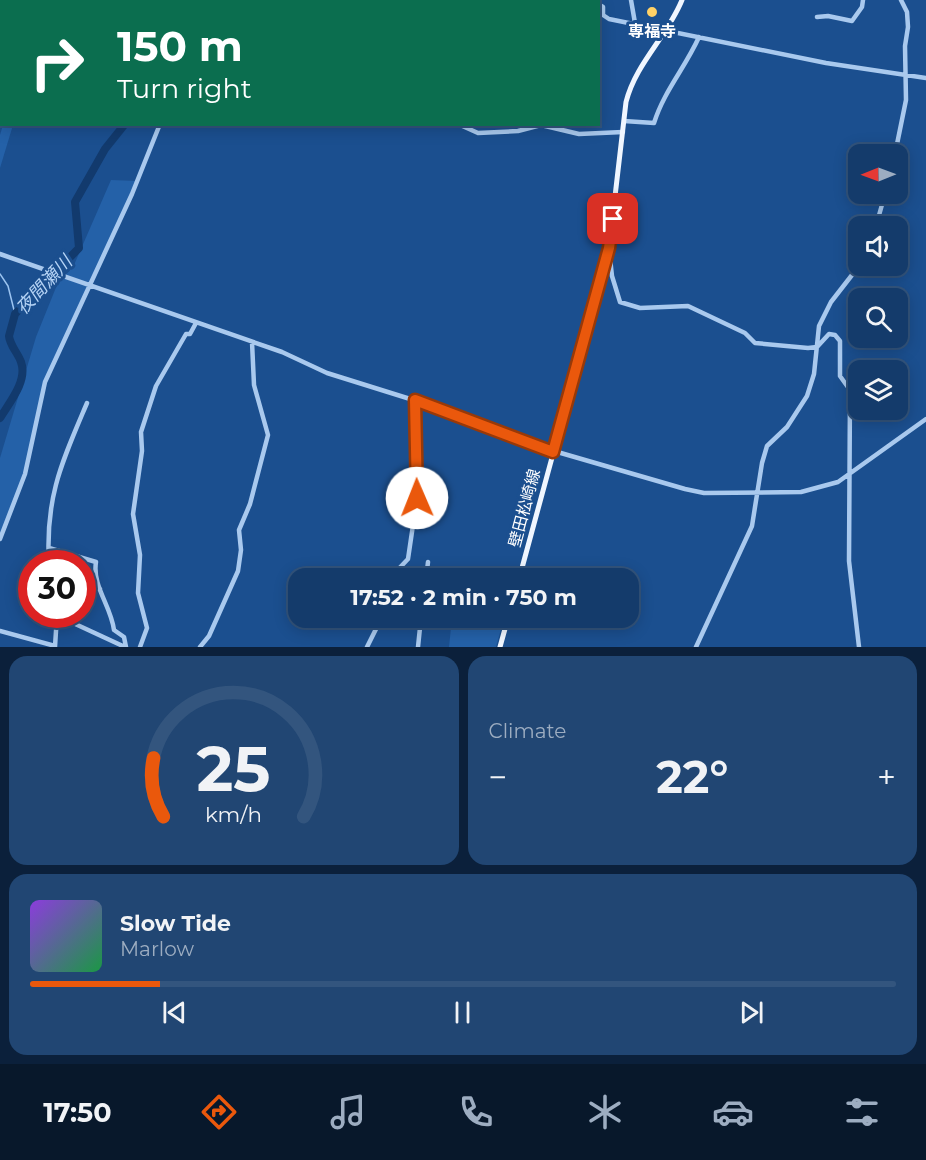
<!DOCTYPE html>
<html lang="en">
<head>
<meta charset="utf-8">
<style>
	body { margin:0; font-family:Montserrat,"Noto Sans JP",sans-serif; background:#214673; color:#f1f3f6; height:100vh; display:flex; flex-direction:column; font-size:22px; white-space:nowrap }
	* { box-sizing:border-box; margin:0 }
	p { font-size:20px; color:#9dadc1 }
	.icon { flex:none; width:33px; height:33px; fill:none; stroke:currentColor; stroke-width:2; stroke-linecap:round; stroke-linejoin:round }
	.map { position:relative; height:647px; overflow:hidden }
	.details { display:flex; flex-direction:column; gap:9px; padding:9px; background:#0b203b; flex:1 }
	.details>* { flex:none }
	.banner { position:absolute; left:0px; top:0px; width:600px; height:126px; box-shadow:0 3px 15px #0003,0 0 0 2px #33557e; background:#0b6e4f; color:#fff; overflow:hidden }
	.needle { width:39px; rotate:269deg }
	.tools { position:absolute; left:848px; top:144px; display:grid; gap:12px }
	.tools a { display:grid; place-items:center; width:60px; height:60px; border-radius:12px; background:#143b6b; box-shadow:0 3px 15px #0003,0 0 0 2px #33557e; font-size:30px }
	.speed { position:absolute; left:18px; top:550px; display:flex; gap:12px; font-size:30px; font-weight:700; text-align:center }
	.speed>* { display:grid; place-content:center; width:78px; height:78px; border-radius:50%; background:#143b6b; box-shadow:0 3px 15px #0003,0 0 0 2px #33557e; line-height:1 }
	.speed .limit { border:9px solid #d22; background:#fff; color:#111 }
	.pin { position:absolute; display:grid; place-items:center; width:51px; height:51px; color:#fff; margin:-26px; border-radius:12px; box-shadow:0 3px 9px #0006 }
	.me { position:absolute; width:66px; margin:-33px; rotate:359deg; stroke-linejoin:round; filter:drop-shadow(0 0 4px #0008) }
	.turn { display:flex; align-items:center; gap:21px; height:126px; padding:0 18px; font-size:27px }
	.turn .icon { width:78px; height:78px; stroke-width:2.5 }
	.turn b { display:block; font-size:42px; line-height:51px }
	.big { font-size:45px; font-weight:700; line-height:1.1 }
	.details .tile { flex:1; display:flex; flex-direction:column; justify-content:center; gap:9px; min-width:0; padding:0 21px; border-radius:18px; background:#214673 }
	.details .dial { align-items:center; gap:0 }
	.dial svg { height:156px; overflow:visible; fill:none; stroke:#33557e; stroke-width:7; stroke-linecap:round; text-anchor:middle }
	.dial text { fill:#f1f3f6; stroke:none }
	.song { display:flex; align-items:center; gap:18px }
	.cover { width:72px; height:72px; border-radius:9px; background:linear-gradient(135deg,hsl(270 70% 55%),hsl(140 70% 35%)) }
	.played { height:6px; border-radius:3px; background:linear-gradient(90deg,#ea580c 15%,#33557e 15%) }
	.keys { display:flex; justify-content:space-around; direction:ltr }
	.heat { display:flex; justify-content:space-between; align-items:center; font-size:33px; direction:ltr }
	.details .tiles { flex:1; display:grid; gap:9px; grid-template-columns:1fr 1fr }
	.tile:last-child { grid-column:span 2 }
	.trip { position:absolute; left:288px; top:568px; width:351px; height:60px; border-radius:18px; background:#143b6b; box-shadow:0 3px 15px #0003,0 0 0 2px #33557e; font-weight:700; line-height:60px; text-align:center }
	.dock { display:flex; height:96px; justify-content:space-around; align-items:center; background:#08182b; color:#9dadc1 }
	.dock .icon { width:42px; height:42px }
	.dock .selected { color:#ea580c }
	.dock b { font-size:27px; color:#f1f3f6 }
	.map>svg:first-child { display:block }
	.green { fill:#2461a8 }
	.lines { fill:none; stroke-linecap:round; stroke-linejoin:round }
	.stream { stroke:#9cc4f0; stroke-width:1.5 }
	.river { stroke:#123a6d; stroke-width:8 }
	.minor { stroke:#a9c9ee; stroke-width:4.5 }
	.major { stroke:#f0f6ff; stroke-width:5 }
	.route-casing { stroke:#983908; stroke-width:15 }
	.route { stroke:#ea580c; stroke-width:10 }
	.poi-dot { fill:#ffd166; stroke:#1b4f8f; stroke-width:2 }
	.labels { text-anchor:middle; stroke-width:6; stroke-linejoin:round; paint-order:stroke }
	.poi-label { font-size:16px; font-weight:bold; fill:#fff; stroke:#1b4f8f }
	.street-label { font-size:16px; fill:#fff; stroke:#1b4f8f }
	.water-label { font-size:18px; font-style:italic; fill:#b5d3f5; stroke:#1b4f8f }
</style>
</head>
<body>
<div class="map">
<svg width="926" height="647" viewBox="0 0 926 647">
	<rect width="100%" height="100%" fill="#1b4f8f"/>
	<!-- green -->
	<path class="green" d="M3,125H13L0,168V135Z
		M111,180L137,181L45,382L25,474L0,539V458L36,337L57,285L74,265Z
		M452,618H504L496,647H449Z"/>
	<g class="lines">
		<!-- stream -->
		<path class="stream" d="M0,274L8,286L15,314"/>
		<!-- river -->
		<path class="river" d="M164,0V2
			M0,418C9,403 28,381 21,362C18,353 10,346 9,336L15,314L79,248L75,202L105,149L125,124"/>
		<!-- minor -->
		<path class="minor" d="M446,0L458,2
			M592,0L594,2
			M631,0L635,23
			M205,2L206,0
			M524,2L525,0
			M598,4L603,7V15L609,19L826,63L926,78
			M817,17L828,16L852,21L862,7L863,0
			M624,121L654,123C664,91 685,68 699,37
			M458,124L478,133L518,131L541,125L579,134L623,132
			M895,154L906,100L905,46L908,27L907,12L901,0
			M876,226L885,194
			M609,249L612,276L620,302L640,308L688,306L745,333L755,343L808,348L817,347L829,334L835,335L840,341V376L850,390L849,561L859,647
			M0,254L282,352L327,373L439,408L516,440L685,489L704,493L801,492L838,482L926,419
			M0,539L25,474L45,382L132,194L160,124
			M49,548L96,562C92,586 111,606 114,630L124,637L126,647
			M49,564C45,497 62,462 87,403
			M389,579L408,559L417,498L415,400
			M426,579L428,562
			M82,584L100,589
			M58,616L125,647
			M0,631L55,646
			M55,647L57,615
			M140,647L147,628L138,593L140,555L133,514L142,451L141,432L156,386L186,334H190L196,323
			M200,647L209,636L238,571L241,550L239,530L250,504L268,435L254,385L252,342
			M367,647L379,623L378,618
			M418,647L421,618
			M696,647L752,526L762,463L767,446L787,427L807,396L814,374L819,326L831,302L859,266"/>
		<!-- major -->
		<path class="major" d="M519,579L609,248L626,102C636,63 667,37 682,0
			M500,647L508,618"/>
	</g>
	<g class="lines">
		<defs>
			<path id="route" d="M417,498L415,400L553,452L609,248L613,219"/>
		</defs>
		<!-- route casing -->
		<use href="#route" class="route-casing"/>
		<!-- route -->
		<use href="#route" class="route"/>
	</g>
	<!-- markers -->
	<circle class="poi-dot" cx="652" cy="12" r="6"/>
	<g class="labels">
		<!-- poi labels -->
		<g class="poi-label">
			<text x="652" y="37">専福寺</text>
		</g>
		<!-- street labels -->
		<g class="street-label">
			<text transform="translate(524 508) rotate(-75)" y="6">壁田松崎線</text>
		</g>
		<!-- water labels -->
		<g class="water-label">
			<text transform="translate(44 285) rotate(-47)" y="6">夜間瀬川</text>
		</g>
	</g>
</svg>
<div class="tools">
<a><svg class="needle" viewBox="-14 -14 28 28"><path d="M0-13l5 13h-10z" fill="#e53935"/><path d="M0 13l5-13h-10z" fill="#9dadc1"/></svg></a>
<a><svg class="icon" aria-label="sound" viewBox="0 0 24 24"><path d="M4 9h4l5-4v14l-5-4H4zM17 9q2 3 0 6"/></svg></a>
<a><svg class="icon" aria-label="search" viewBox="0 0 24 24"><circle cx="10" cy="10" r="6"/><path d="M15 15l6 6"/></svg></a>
<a><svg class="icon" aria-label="layers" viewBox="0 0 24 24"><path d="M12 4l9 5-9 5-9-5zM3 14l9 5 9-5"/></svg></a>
</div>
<div class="speed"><div class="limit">30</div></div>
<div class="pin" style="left:613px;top:219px;background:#d93025"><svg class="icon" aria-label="arrive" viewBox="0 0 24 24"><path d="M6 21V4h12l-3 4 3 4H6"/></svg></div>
<svg class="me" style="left:417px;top:498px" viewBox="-20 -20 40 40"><circle r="19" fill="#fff"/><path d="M0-13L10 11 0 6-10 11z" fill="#ea580c"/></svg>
<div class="trip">17:52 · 2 min · 750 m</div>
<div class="banner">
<div class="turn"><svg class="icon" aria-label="right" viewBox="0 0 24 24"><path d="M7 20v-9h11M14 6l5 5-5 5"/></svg><div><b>150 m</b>Turn right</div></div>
</div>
</div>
<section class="details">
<div class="tiles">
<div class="tile dial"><svg viewBox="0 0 100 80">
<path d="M14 69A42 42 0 1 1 86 69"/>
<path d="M14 69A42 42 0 0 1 9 39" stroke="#ea580c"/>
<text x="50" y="56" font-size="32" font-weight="700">25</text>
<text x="50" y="72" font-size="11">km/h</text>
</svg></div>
<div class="tile"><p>Climate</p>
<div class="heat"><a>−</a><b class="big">22°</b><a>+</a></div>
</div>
<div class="tile">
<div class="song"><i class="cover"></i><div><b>Slow Tide</b><p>Marlow</p></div></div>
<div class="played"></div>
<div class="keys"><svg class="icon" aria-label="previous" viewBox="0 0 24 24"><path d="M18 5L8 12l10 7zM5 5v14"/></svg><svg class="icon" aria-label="pause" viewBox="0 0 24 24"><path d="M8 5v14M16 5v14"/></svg><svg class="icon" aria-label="next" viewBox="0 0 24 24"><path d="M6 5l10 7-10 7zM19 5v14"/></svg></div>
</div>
</div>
</section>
<nav class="dock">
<b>17:50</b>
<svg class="icon selected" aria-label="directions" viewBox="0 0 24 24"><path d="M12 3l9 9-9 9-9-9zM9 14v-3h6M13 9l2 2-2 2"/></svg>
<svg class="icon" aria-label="music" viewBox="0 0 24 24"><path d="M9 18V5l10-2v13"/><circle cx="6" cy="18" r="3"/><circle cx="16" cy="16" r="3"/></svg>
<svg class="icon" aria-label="phone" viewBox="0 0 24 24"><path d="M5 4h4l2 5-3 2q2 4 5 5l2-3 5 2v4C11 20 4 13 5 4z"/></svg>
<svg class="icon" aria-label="climate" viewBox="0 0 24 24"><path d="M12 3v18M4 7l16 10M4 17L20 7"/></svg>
<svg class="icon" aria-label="car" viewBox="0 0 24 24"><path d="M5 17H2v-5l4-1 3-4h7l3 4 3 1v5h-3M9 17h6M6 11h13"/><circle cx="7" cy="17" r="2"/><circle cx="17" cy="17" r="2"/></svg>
<svg class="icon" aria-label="filters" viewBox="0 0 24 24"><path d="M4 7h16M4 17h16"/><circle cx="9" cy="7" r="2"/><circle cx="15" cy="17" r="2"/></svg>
</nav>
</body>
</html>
